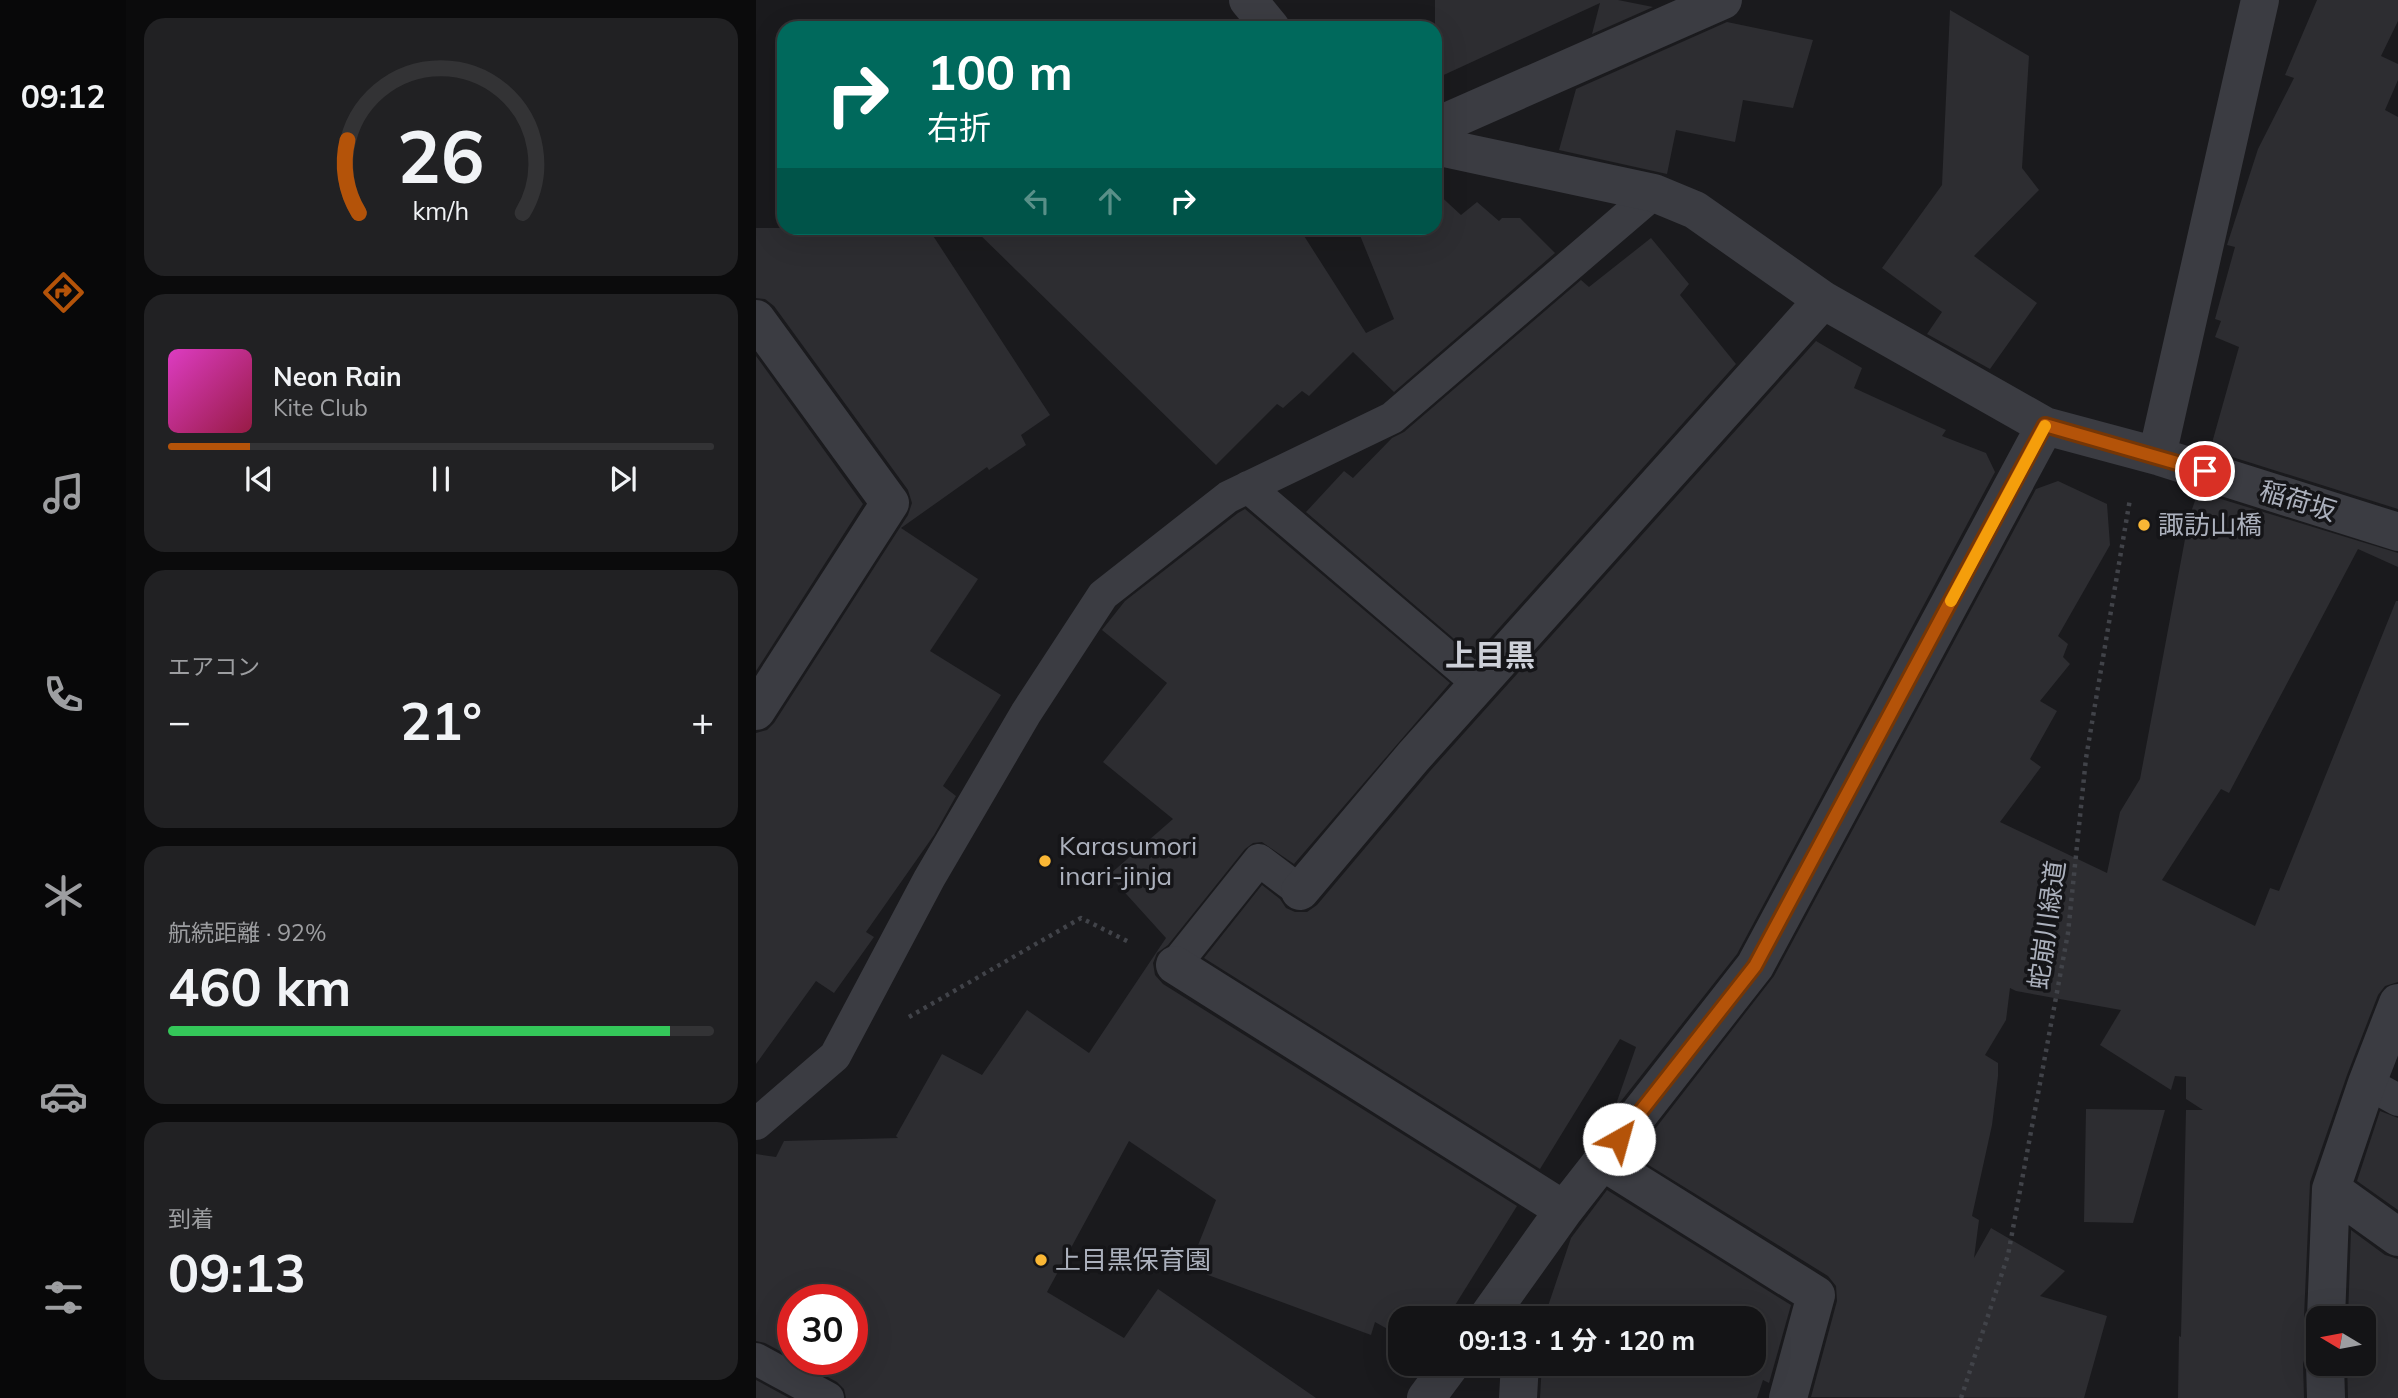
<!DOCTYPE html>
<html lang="ja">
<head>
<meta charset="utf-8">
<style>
	body { margin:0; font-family:Mulish,"Noto Sans JP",sans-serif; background:#212123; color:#f1f3f6; height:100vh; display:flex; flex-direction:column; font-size:26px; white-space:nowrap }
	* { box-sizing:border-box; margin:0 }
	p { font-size:23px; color:#9d9ea1 }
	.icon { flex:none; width:38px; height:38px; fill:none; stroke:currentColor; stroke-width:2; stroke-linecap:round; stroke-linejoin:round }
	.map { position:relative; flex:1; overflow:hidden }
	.panel { display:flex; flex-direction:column; gap:18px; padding:18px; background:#0b0b0c; width:630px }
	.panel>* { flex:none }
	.guide { position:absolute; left:21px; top:21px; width:665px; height:214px; border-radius:21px; box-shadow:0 7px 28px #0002,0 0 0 2px #333335; background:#00695c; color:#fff; overflow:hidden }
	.needle { width:46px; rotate:280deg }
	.tools { position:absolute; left:1550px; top:1306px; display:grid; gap:14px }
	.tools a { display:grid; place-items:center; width:70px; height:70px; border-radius:14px; background:#141416; box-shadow:0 7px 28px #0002,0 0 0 2px #333335; font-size:35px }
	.speed { position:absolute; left:21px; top:1284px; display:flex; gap:14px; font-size:35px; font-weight:700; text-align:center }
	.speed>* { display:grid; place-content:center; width:91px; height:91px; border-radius:50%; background:#141416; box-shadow:0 7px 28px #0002,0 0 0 2px #333335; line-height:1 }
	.speed .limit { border:10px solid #d22; background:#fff; color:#111 }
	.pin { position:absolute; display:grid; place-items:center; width:60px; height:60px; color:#fff; margin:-30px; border:4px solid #fff; border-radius:50%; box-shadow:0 2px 7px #0007 }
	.me { position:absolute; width:77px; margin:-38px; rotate:38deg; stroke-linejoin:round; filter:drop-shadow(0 0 5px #0008) }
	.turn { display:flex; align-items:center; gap:24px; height:147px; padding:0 35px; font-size:32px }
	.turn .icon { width:91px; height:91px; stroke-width:2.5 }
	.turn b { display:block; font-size:49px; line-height:60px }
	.lanes { display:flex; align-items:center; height:66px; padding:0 35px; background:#0003; justify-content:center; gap:35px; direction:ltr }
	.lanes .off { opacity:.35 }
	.big { font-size:52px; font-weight:700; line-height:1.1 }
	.panel .card { flex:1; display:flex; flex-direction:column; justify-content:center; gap:10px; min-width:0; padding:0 24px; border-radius:21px; background:#212123 }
	.panel .dial { align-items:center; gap:0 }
	.dial svg { height:182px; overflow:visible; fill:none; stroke:#333335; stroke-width:7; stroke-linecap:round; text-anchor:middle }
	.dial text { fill:#f1f3f6; stroke:none }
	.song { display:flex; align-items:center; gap:21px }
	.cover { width:84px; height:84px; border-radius:10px; background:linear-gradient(135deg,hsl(310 70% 55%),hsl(340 70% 35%)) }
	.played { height:7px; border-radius:4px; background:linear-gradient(90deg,#b45309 15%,#333335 15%) }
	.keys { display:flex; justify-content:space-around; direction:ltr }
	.heat { display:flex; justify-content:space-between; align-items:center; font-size:38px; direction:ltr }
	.charge { height:10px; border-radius:5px; background:linear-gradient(90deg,#34c759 92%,#333335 0) }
	.trip { position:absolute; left:632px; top:1306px; width:378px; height:70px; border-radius:21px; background:#141416; box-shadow:0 7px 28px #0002,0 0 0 2px #333335; font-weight:700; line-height:70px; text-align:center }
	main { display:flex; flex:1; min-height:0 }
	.menu { display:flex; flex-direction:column; width:126px; justify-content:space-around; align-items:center; background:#080809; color:#9d9ea1 }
	.menu .icon { width:49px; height:49px }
	.menu .current { color:#b45309 }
	.menu b { font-size:32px; color:#f1f3f6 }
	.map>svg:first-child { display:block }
	.building { fill:#2d2d31 }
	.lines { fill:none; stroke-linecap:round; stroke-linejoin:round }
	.path { stroke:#414349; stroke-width:4.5; stroke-dasharray:3.5 5; stroke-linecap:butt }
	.service { stroke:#3b3c42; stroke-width:32 }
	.minor { stroke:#3b3c42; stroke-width:38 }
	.route-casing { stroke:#753606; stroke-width:18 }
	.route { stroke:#b45309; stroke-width:12 }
	.slow { stroke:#f59e0b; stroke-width:12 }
	.poi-dot { fill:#fab735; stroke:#151518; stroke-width:2.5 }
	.labels { text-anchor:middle; stroke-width:7; stroke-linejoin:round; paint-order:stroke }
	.street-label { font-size:26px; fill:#acb1bd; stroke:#151518 }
	.poi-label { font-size:26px; fill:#acb1bd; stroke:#151518; text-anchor:start }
	.quarter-label { font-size:30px; font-weight:bold; fill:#cdd0d8; stroke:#151518 }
</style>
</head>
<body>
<main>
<nav class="menu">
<b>09:12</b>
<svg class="icon current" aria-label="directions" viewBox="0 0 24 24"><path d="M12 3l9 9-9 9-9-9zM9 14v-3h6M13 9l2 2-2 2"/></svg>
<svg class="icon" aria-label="music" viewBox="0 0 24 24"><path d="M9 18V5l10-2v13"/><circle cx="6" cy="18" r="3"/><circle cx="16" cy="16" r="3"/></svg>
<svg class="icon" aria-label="phone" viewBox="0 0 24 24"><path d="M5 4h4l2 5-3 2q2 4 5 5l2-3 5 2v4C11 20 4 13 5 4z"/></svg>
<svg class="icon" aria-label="climate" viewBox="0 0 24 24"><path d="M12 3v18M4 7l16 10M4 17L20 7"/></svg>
<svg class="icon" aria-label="car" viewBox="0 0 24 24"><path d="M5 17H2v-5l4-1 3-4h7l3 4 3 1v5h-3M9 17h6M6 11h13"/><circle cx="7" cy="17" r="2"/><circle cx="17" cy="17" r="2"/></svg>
<svg class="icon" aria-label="filters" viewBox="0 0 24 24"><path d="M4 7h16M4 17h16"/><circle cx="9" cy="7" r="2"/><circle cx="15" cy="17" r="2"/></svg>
</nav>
<section class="panel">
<div class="card dial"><svg viewBox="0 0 100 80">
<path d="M14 69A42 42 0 1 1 86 69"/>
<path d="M14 69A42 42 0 0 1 9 37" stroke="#b45309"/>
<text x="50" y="56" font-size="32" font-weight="700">26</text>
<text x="50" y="72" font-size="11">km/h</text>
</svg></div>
<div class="card">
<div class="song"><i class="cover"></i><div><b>Neon Rain</b><p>Kite Club</p></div></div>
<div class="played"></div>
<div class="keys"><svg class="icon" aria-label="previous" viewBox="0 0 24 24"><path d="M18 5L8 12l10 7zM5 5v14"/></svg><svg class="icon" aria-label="pause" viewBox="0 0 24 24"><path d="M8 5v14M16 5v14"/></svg><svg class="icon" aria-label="next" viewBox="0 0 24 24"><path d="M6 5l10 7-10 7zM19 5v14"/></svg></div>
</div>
<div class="card"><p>エアコン</p>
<div class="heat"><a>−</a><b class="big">21°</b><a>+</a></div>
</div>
<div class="card"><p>航続距離 · 92%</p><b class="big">460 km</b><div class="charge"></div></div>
<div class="card"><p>到着</p><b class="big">09:13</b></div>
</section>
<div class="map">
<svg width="1642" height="1398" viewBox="0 0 1642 1398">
	<rect width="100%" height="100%" fill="#1a1a1d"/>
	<!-- building -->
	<path class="building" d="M679,0H862L897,7L836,34L844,3L679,79Z
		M1561,0H1642V21L1625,56L1642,64V80L1629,110L1642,117V509L1454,450L1483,347L1459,337L1465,321L1459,319L1479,247L1471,245L1502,149L1538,78L1529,75Z
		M1194,10L1273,56L1266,168L1283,190L1218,256L1281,303L1234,369L1171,334L1186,312L1126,268L1186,185Z
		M971,22L1057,40L1037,108L987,100L979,142L920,130L911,174L803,150L820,89Z
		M679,191L705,215L721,202L743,221L746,218H764L799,253L638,392L597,352L553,396L546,391L527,408L521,404L460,465L217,228H543L610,333L638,319L601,228H679Z
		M0,228H172L294,415L265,435L270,445L233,470L231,467L145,528L222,579L174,651L245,695L187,786L200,796L178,835L110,932L118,937L78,993L60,981L0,1064V733L11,730L18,723L152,515L156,503L152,490L18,306L9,299L0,298Z
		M895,238L933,284L924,295L980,364L718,656L550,512L588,471L597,478L636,438L648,432L825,280L833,287Z
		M1060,341L1106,368L1098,388L1190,430L1186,436L1230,453L1239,472L981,954L858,1110L880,1047L864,1039L784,1169L448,958L506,885L524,899L530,908L539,912H551L561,905L674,771Z
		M0,356L107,504L0,671Z
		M1302,481L1351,504L1354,545L1302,636L1312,644L1307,657L1314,664L1284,701L1301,711L1274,759L1285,767L1244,822L1351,873L1364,812L1384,779L1433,518L1442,492L1642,553V567L1602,549L1473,793L1465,789L1406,880L1499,926L1514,888L1523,891L1640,601H1642V982L1629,986L1622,995L1591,1075L1554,1182L1548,1317L1551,1329L1563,1338V1343L1557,1345L1550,1353L1547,1364L1548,1398H1422L1423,1336L1425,1337L1430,1110H1447L1430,1099V1077L1419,1076L1415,1090L1344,1045L1365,1010L1260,991L1254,988L1250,1020L1229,1055L1242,1063V1076L1236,1125L1216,1216L1223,1220L1218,1258L1235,1228L1309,1271L1284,1296L1351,1316L1328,1398L1055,1397L1081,1301L1080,1286L1072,1276L878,1156L1018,976L1280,489Z
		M489,509L694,683L538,864L506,842L497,843L489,849L412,945L401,953L397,963L399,975L407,984L761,1206L691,1318H644V1336L619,1322L615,1335L433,1268L460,1200L373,1141L291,1292L368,1338L402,1289L560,1398H90L88,1389L81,1382L40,1360H96V1300H37V1358L9,1343L0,1341V1154L20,1157L28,1141L142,1138L140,1136L186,1054L226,1075L271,1010L333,1053L410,938L353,875L417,819L347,762L411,683L346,630L369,601L482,513Z
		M1330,1109L1409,1110L1377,1223L1328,1222Z
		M1624,1111L1642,1118V1210L1601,1181Z
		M851,1190L1035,1305L1013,1383L1007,1380L1001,1398H784L786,1363H998V1318H788L815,1238Z
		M1595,1230L1629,1255L1642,1259V1398H1592L1591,1363H1608V1318H1592Z
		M0,1380L33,1398H0Z"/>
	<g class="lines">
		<!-- path -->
		<path class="path" d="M153,1017L325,918L375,943
			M1205,1398L1252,1255L1312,933L1330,758L1374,499"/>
		<!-- service -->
		<path class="service" d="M492,487L723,684
			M419,965L503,860L544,891
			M1611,1083L1642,1100
			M0,1124L79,1056L173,879L270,713L347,595L472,497L636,418L898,193
			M0,1359L72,1398"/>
		<!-- minor -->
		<path class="minor" d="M492,0L515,28
			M679,127L967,0
			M679,146L898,193L939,210L1067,300L1289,426L1401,456L1642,532
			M0,319L134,503L0,711
			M1401,456L1504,0
			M544,891L657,757L1067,300
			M419,965L808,1210
			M846,1161L1060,1295L1032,1398
			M1575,1189L1642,1237
			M731,1318L808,1210L999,966L1289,426
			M1570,1318L1575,1189L1611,1083L1642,1003
			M1569,1363L1570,1398
			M670,1398L696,1363
			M762,1398L764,1363"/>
	</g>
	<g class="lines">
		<defs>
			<path id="route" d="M863,1139L999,966L1289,425L1449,471"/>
		</defs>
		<!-- route casing -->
		<use href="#route" class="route-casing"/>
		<!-- route -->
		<use href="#route" class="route"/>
		<!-- slow -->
		<path class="slow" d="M1195,601L1289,426"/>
	</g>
	<!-- markers -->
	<g class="poi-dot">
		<circle cx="1388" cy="525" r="7"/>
		<circle cx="289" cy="861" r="7"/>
		<circle cx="285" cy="1260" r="7"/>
	</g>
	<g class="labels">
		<!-- street labels -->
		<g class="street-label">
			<text transform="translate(1542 501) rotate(17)" y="9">稲荷坂</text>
			<text transform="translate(1291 925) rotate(-82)" y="9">蛇崩川緑道</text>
		</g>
		<!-- poi labels -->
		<g class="poi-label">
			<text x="1402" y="534">諏訪山橋</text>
			<text x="303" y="855">Karasumori<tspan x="303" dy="30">inari-jinja</tspan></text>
			<text x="299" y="1269">上目黒保育園</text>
		</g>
		<!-- quarter labels -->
		<g class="quarter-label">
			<text x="734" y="666">上目黒</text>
		</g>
	</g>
</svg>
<div class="tools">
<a><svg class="needle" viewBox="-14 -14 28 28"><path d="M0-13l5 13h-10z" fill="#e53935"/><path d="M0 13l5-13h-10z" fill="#9d9ea1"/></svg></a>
</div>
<div class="speed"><div class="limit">30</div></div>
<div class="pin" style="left:1449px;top:471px;background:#d93025"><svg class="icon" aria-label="arrive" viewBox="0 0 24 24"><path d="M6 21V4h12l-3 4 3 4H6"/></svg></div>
<svg class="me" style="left:863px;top:1139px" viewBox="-20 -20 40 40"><circle r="19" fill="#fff"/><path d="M0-13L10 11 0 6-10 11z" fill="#b45309"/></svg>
<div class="trip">09:13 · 1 分 · 120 m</div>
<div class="guide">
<div class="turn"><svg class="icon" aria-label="right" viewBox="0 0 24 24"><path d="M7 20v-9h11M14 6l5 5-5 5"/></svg><div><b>100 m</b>右折</div></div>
<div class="lanes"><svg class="icon off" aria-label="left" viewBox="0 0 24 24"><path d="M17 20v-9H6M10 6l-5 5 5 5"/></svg><svg class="icon off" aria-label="ahead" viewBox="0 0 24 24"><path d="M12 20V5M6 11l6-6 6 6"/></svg><svg class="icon" aria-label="right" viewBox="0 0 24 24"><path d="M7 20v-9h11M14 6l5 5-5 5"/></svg></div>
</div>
</div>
</main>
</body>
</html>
